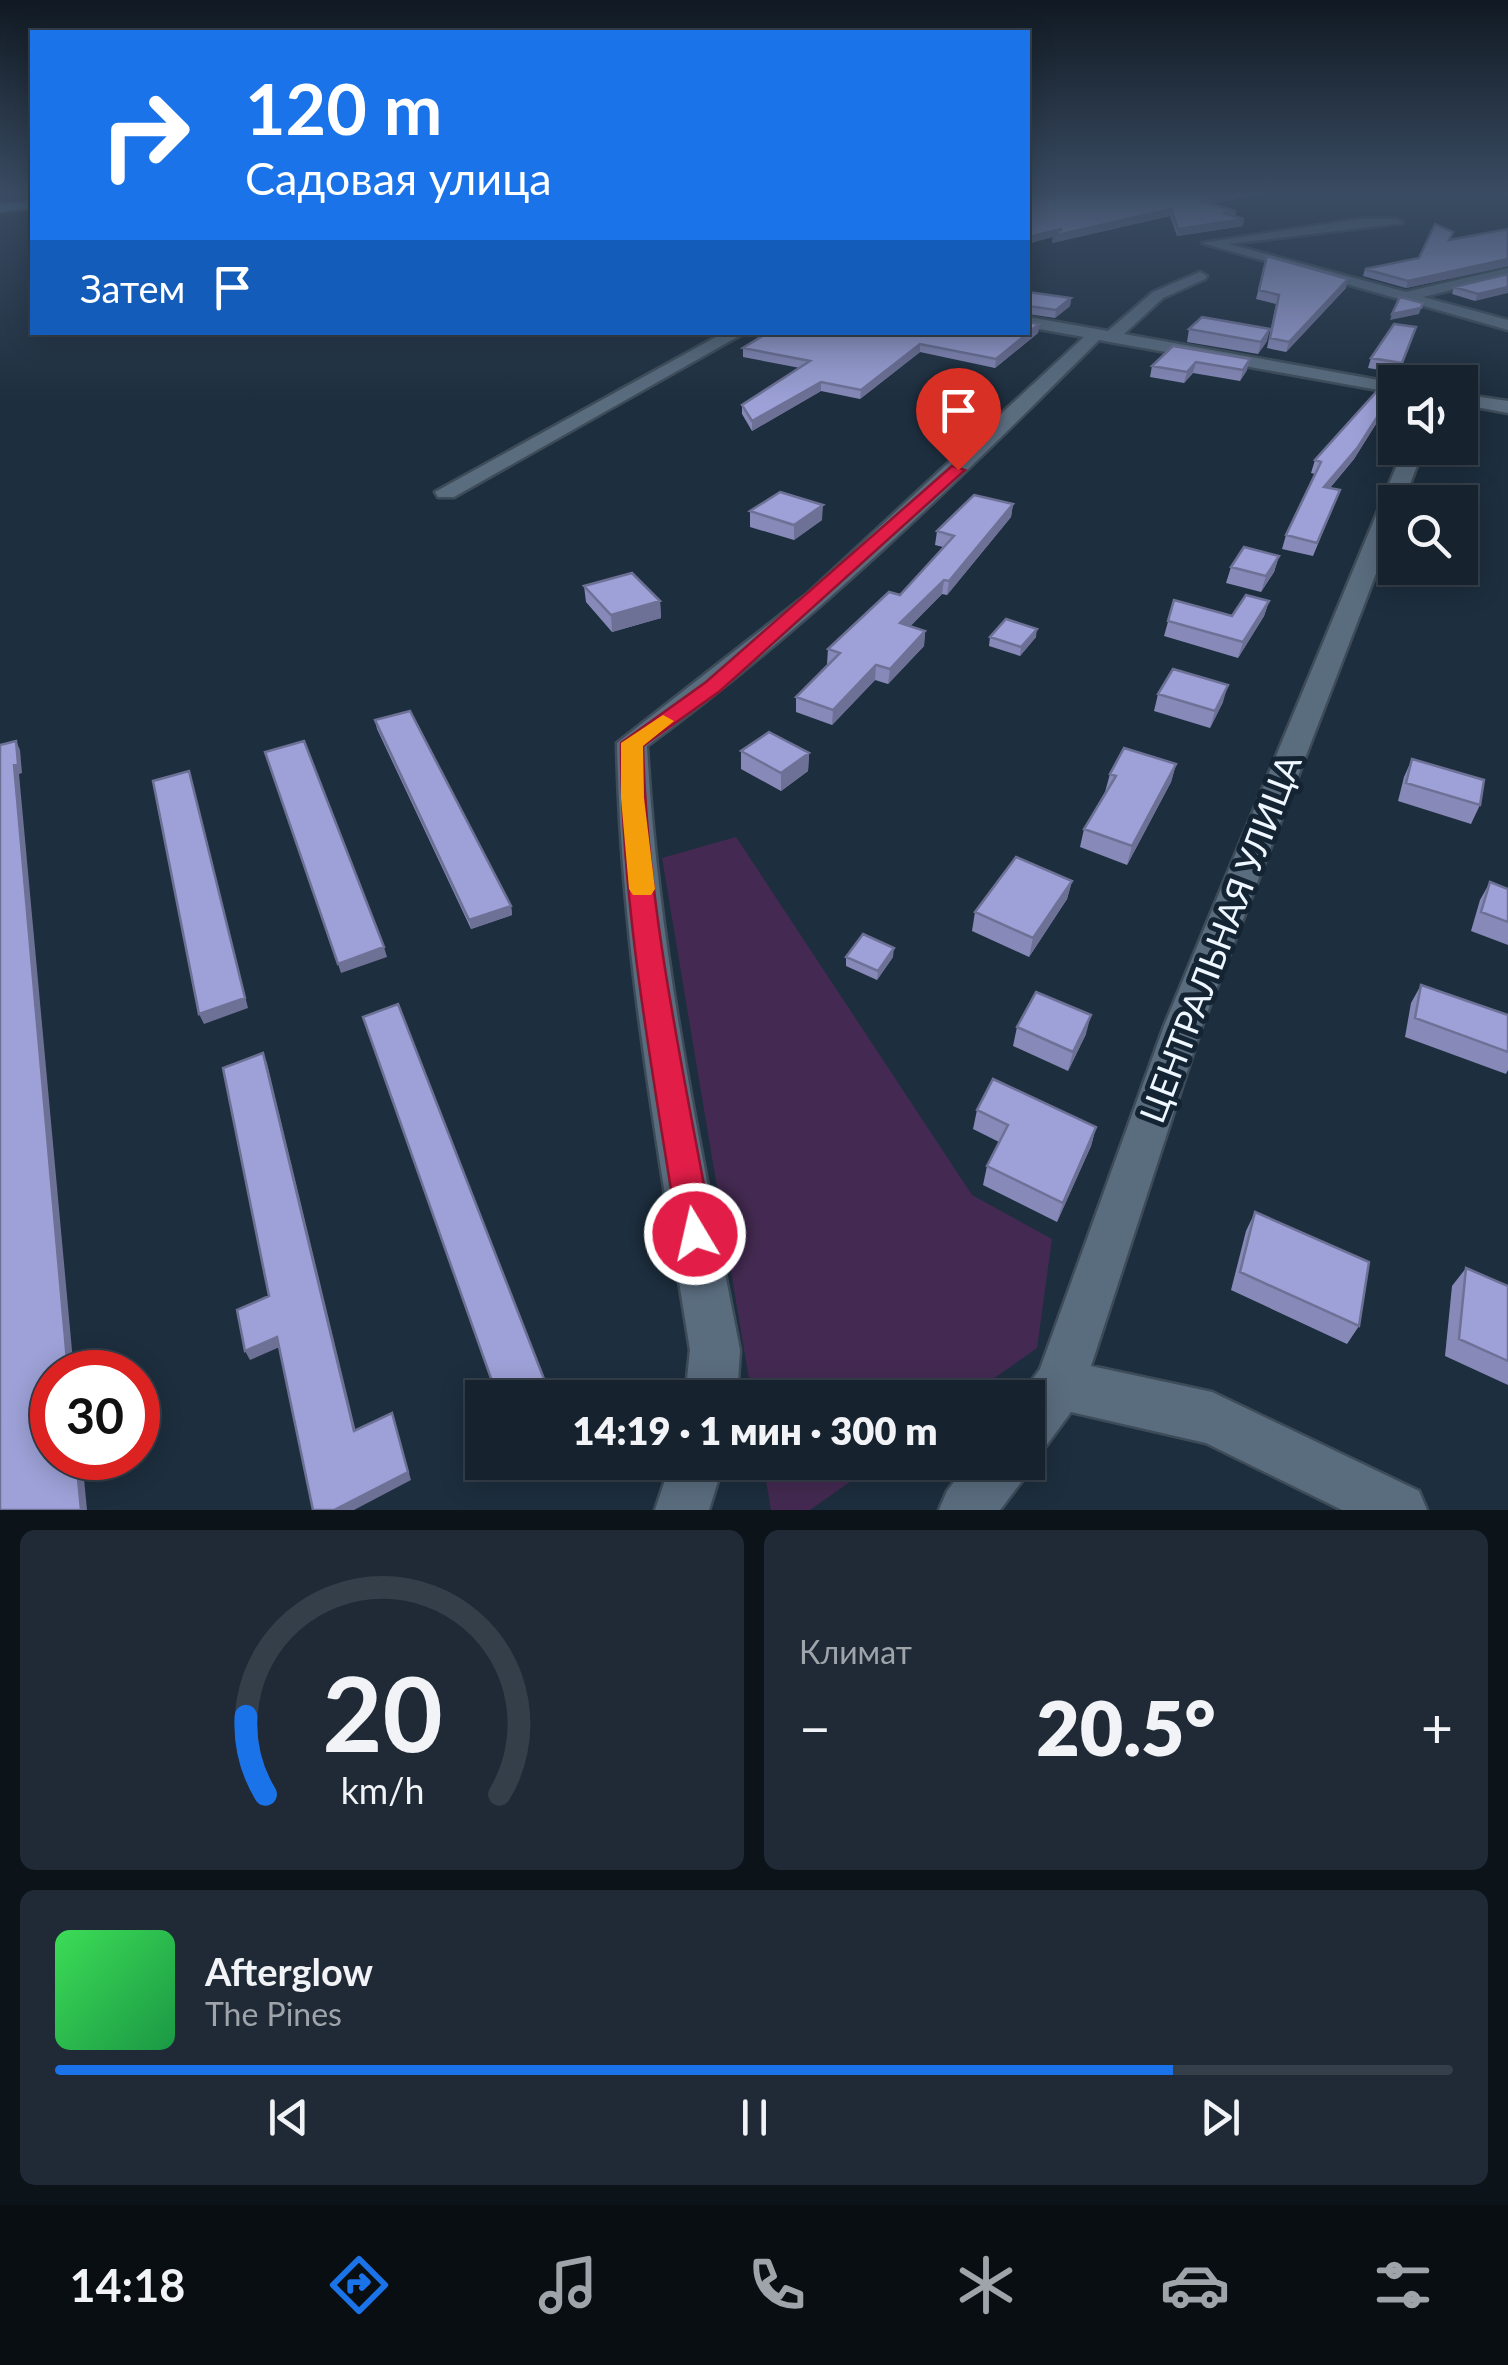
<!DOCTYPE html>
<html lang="ru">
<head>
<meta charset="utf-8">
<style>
	body { margin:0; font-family:Lato,sans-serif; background:#1f2a36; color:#f1f3f6; height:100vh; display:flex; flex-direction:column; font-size:38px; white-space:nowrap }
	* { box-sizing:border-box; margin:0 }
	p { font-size:32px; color:#9ea4aa }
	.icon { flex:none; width:55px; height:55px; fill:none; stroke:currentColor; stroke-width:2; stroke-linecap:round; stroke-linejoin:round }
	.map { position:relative; height:1510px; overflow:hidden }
	.panel { display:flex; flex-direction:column; gap:20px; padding:20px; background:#0c1319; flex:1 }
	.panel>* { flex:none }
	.guide { position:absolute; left:30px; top:30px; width:1000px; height:305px; border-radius:0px; box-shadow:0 5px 25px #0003,0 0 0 2px #353f4a; background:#1a73e8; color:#fff; overflow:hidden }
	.controls { position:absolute; left:1378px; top:365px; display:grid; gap:20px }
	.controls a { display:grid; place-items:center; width:100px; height:100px; border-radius:0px; background:#16222e; box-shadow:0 5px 25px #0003,0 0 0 2px #353f4a; font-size:50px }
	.speed { position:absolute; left:30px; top:1350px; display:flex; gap:20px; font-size:50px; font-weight:700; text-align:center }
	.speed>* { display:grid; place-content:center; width:130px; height:130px; border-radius:50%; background:#16222e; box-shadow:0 5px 25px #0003,0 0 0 2px #353f4a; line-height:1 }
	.speed .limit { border:15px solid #d22; background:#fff; color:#111 }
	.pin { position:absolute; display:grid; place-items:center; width:85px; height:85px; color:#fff; margin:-102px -42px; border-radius:50% 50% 50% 0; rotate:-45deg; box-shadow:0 0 10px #0007 }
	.pin .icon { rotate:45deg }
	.me { position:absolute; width:110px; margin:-55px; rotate:351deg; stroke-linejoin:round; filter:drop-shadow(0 0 8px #0008) }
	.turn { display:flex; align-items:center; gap:35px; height:210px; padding:0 50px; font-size:45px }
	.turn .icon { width:130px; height:130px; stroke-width:2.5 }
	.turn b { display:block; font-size:70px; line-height:85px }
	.then { display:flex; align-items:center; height:95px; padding:0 50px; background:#0003; gap:20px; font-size:38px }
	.big { font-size:75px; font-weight:800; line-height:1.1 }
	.panel .card { flex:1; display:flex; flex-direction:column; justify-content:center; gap:15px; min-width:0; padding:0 35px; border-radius:15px; background:#1f2a36 }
	.panel .dial { align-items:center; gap:0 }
	.dial svg { height:260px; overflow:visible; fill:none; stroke:#353f4a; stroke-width:7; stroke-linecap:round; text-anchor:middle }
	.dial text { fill:#f1f3f6; stroke:none }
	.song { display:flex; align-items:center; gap:30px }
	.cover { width:120px; height:120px; border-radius:15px; background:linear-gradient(135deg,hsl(130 70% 55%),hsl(140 70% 35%)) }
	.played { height:10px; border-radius:5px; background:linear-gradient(90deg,#1a73e8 80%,#353f4a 80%) }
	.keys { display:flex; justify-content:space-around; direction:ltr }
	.heat { display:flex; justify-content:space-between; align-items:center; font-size:55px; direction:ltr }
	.panel .tiles { flex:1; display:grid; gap:20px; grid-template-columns:1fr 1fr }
	.card:last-child { grid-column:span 2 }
	.trip { position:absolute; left:465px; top:1380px; width:580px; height:100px; border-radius:0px; background:#16222e; box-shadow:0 5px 25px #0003,0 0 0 2px #353f4a; font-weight:800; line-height:100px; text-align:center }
	.tab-bar { display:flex; height:160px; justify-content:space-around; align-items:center; background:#090e12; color:#9ea4aa }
	.tab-bar .icon { width:70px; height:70px }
	.tab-bar .on { color:#1a73e8 }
	.tab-bar b { font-size:45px; color:#f1f3f6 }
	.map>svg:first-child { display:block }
	.green { fill:#442a52 }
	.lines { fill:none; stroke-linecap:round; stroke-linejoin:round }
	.minor-casing { stroke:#3e4c59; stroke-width:5 }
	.major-casing { stroke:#3e4c59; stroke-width:5 }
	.minor { fill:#5a6d7f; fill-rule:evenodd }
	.major { fill:#5d9eb4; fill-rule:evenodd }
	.wall { fill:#878ab9 }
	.shaded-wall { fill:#6e7196 }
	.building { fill:#9da1d7; stroke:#6e7196; stroke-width:2.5 }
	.route { fill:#e11d48; stroke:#92132f; stroke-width:2.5 }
	.slow { fill:#f59e0b }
	.labels { text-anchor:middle; stroke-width:10; stroke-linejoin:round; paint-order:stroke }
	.near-street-label { font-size:35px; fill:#eef6ff; stroke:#142433 }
</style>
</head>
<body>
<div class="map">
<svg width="1508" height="1510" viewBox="0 0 1508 1510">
	<rect width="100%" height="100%" fill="#1d2e3e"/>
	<!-- green -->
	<path class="green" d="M736,837L972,1195L1052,1239L1037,1348L968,1397H752L662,858Z
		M763,1463V1462L877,1463L810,1510H771Z"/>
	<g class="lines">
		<defs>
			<path id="minor" d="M1359,219H1397L1403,223L1229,244L1406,292L1508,268V276L1423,297L1508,320V330L1202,243Z
				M1200,272L1207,276L1205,279L1163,298L1124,334L1395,383V393L1099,340C955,484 811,625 647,746C658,951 701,1149 740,1350L737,1398H685L690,1350C658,1148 621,948 617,743L806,595L1084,337L1028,327V317L1108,331L1153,292Z
				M725,332H746L454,497H438L435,492Z
				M1460,394L1508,401V413L1460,404Z
				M1404,448H1424L1403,502H1395V524L1202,1026L1091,1366L1212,1392L1419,1491L1427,1510H1342L1206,1443L1071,1412L1046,1446L1028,1454V1398H1019L1040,1369L1164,1026Z
				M1028,1457L1030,1462L1022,1481L1000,1510H939L947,1491L969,1462H1028Z
				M671,1462H724L709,1510H655Z"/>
			<path id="major" d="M32,201V208L0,212V204Z"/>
		</defs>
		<!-- minor casing -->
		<use href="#minor" class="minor-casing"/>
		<!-- major casing -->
		<use href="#major" class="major-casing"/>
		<!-- minor -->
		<use href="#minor" class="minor"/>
		<!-- major -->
		<use href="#major" class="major"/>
	</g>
	<!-- wall -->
	<path class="wall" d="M1028,192H1266L1213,204L1236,211L1235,217L1243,226L1177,236L1170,216L1052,243L1053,237Z
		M1508,229V266L1406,288L1363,276L1365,269L1419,258L1450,240Z
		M1267,256L1346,288L1286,352L1267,348L1276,304L1256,299Z
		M1508,274L1475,301L1452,294L1454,287Z
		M1028,292L1071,298L1070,306L1055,318L1028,314Z
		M1039,324L1038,333L995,368L920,352L860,399L821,391L752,431L742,414V405L800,368L743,357V348Z
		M1416,327L1398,373L1368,368L1371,358Z
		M1189,329L1267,341L1258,354L1187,342Z
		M1173,346L1247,370L1240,381L1193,373L1184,383L1150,377L1152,366Z
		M1386,408L1354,459L1330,488L1335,503L1313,556L1282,549L1286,535L1315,474L1311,473L1315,460Z
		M1013,504L1011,517L947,595L942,594L910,626L925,631L924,646L888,684L875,680L832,725L796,712V697L829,664H827L828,649L900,595L943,547L935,545L937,531Z
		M750,511L822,520L794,540L750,527Z
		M1279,556L1274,572L1261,592L1226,583L1231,567Z
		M584,586L660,601L661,618L612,632L586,602Z
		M1174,600L1232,616L1269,601L1264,616L1238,658L1164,636Z
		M990,637H1036L1020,656L989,646Z
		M1158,694L1223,702L1210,728L1154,711Z
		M375,720L511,906L512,915L471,929L377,729Z
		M741,751L809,753L808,771L781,791L741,769Z
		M1412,759L1480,805L1471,824L1398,801L1404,777Z
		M1176,764L1171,782L1127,865L1080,847L1084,829L1105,792L1110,774Z
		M1072,881L1067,899L1029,957L972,931L975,912Z
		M1490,882L1508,889V945L1471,931L1480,900Z
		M846,957H893L877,980L846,966Z
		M1421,985L1508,1015V1070L1506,1074L1405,1037L1411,1003Z
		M1017,1027L1086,1034L1068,1071L1013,1046Z
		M977,1110L1096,1127L1091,1146L1057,1222L983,1185L987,1166L999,1142L973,1129Z
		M1255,1212L1359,1326L1347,1344L1231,1290L1246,1231Z
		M1466,1268L1508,1286V1385L1445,1356L1452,1286Z"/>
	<!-- shaded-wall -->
	<path class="shaded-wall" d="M1241,192H1266L1200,207L1201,201Z
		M1171,209L1170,216L1052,243L1053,237L1028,244V237L1062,229Z
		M1244,219L1243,226L1177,236L1178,229Z
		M1508,259V266L1406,288L1408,281Z
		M1348,279L1346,288L1286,352L1289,342Z
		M1508,287V293L1475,301L1478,294Z
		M1071,298L1070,306L1055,318L1056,310Z
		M1421,308L1419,314L1390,320L1392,314Z
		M1039,324L1038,333L995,368L996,359Z
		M1270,329L1267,341L1258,354L1261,342Z
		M920,344V352L860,399L861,390Z
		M1250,359L1247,370L1240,381L1243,370Z
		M1196,362L1193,373L1184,383L1187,372Z
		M821,382V391L752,431V421Z
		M1390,397L1386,408L1354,459L1320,500L1324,487Z
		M1013,504L1011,517L947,595L949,581Z
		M823,505L822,520L794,540V525Z
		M1279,556L1274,572L1261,592L1266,576Z
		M944,580L942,594L899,638L900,623Z
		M660,601L661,618L612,632L611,615Z
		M1269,601L1264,616L1238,658L1243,642Z
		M1037,629L1036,637L1020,656L1021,647Z
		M925,631L924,646L888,684L890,669Z
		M876,665L875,680L832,725L833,710Z
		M1228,685L1223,702L1210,728L1215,711Z
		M16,741L20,750L22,773L19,774L74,1372H68L14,765Z
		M809,753L808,771L781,791V773Z
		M1176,764L1171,782L1127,865L1132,846Z
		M189,771L248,1008L204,1024L199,1014Z
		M1072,881L1067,899L1029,957L1033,938Z
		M511,906L512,915L471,929L469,920Z
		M384,947L387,957L341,973L338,964Z
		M894,948L893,957L877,980L878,971Z
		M1091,1015L1086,1034L1068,1071L1073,1052Z
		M263,1053L267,1063L358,1440L354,1431Z
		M1096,1127L1091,1146L1057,1222L1063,1203Z
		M277,1337L282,1346L250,1360L245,1351Z
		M544,1379L546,1388L528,1398H509Z
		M392,1413L411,1480L354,1510H334Z
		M76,1458H82L87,1510H81Z"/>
	<!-- building -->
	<path class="building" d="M1028,192H1241L1201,201L1236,211L1223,213L1244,219L1178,229L1171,209L1053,236L1062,229L1028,237Z
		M1435,224L1453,232L1449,240L1508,229V259L1408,281L1365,269L1419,258Z
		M1267,256L1348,279L1289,342L1270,338L1279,295L1259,290Z
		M1508,274V287L1478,294L1454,287Z
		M1028,292L1071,298L1056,310L1028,306Z
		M1400,297L1423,303L1421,308L1392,314Z
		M1202,317L1270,329L1261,342L1189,329Z
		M1028,322L1039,324L996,359L920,344L861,390L821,382L752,421L742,405L810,361L743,348L769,332H1028Z
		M1394,324L1416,327L1402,363L1371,358Z
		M1173,346L1250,359L1243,370L1196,362L1187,372L1152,366Z
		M1379,389L1390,397L1358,447L1324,487L1340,490L1317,543L1286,535L1321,462L1315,460Z
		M780,492L823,505L794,525L750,511Z
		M974,495L1013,504L949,581L944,580L900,623L925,631L890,669L876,665L833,710L796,697L840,653L828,649L889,592L900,595L954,536L937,531Z
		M1244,547L1279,556L1266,576L1231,567Z
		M632,573L660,601L611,615L584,586Z
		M1246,595L1269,601L1243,642L1168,621L1174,600L1232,616Z
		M1006,619L1037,629L1021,647L990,637Z
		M1173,669L1228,685L1215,711L1158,694Z
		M410,711L511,906L469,920L375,720Z
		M769,732L809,753L781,773L741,751Z
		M16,741L18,764L14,765L68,1372H52V1458H76L81,1510H0V745Z
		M304,741L384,947L338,964L265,752Z
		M1124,748L1176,764L1132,846L1084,829L1116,776L1110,774Z
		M1412,759L1484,780L1480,805L1406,783Z
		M189,771L245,998L199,1014L153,781Z
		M1016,857L1072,881L1033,938L975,912Z
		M1490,882L1508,889V922L1481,912Z
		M863,934L894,948L878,971L846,957Z
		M1421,985L1508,1015V1052L1415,1018Z
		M1036,992L1091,1015L1073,1052L1017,1027Z
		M398,1004L544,1379L509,1398H498L363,1017Z
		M263,1053L354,1431L392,1413L408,1472L334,1510H313L277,1337L245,1351L237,1310L269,1296L223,1068Z
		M993,1079L1096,1127L1063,1203L987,1166L1008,1125L977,1110Z
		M1255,1212L1369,1262L1359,1326L1240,1272Z
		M1466,1268L1508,1286V1361L1459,1339Z"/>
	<!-- sky -->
	<linearGradient id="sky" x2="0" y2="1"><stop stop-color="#101922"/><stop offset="0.48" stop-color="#3a4c63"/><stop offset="1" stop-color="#3a4c63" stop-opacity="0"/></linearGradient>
	<rect width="1508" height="403" fill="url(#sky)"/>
	<!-- route -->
	<path class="route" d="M952,466L965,470L720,691L643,746C647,910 684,1073 713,1234L708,1246L695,1251L683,1246L678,1234C653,1072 621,908 621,743L706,682Z"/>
	<!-- slow -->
	<path class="slow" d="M663,715L674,721L643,746L644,798L655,889L651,895H633L629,889L621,798V743Z"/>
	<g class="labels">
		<!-- near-street labels -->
		<g class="near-street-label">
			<text transform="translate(1221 939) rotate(-69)" y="12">ЦЕНТРАЛЬНАЯ УЛИЦА</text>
		</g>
	</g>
</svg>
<div class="controls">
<a><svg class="icon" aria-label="sound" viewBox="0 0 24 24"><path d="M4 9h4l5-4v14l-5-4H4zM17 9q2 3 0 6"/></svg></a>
<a><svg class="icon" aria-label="search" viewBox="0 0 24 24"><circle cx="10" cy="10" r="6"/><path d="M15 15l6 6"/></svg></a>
</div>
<div class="speed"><div class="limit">30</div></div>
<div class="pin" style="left:958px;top:470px;background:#d93025"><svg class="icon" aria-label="arrive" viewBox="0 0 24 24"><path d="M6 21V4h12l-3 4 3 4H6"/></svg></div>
<svg class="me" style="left:695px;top:1234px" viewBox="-20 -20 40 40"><circle r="17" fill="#e11d48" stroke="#fff" stroke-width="3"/><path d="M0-11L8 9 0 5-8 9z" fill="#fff"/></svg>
<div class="trip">14:19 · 1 мин · 300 m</div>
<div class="guide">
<div class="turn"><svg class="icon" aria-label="right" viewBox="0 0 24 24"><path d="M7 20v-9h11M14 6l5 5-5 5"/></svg><div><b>120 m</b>Садовая улица</div></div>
<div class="then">Затем<svg class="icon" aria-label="arrive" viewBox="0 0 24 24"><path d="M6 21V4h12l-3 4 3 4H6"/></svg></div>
</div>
</div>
<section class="panel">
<div class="tiles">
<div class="card dial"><svg viewBox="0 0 100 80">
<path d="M14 69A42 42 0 1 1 86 69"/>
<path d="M14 69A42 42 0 0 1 8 45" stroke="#1a73e8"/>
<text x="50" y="56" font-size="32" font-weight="700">20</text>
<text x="50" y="72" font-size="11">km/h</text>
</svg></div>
<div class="card"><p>Климат</p>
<div class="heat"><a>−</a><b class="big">20.5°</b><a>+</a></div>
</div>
<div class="card">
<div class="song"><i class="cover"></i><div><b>Afterglow</b><p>The Pines</p></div></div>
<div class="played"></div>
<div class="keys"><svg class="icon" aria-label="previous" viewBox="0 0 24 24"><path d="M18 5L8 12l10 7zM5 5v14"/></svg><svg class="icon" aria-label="pause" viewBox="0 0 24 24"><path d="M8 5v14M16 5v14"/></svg><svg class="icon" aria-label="next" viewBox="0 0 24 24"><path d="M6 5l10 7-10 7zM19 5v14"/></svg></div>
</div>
</div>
</section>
<nav class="tab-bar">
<b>14:18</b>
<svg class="icon on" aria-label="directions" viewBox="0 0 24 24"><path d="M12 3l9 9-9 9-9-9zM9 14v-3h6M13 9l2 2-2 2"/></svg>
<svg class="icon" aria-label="music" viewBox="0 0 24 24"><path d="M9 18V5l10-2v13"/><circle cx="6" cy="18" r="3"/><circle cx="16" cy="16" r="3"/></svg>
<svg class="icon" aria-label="phone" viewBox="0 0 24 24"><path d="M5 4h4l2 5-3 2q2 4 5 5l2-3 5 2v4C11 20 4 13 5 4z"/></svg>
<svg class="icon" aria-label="climate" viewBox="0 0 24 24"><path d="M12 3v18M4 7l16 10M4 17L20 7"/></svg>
<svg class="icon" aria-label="car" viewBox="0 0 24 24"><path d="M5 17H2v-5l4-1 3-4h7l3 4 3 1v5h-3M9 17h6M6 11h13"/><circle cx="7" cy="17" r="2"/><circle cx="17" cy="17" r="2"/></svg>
<svg class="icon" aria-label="filters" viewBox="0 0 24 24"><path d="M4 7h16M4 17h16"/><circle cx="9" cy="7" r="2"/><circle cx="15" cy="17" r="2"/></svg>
</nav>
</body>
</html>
